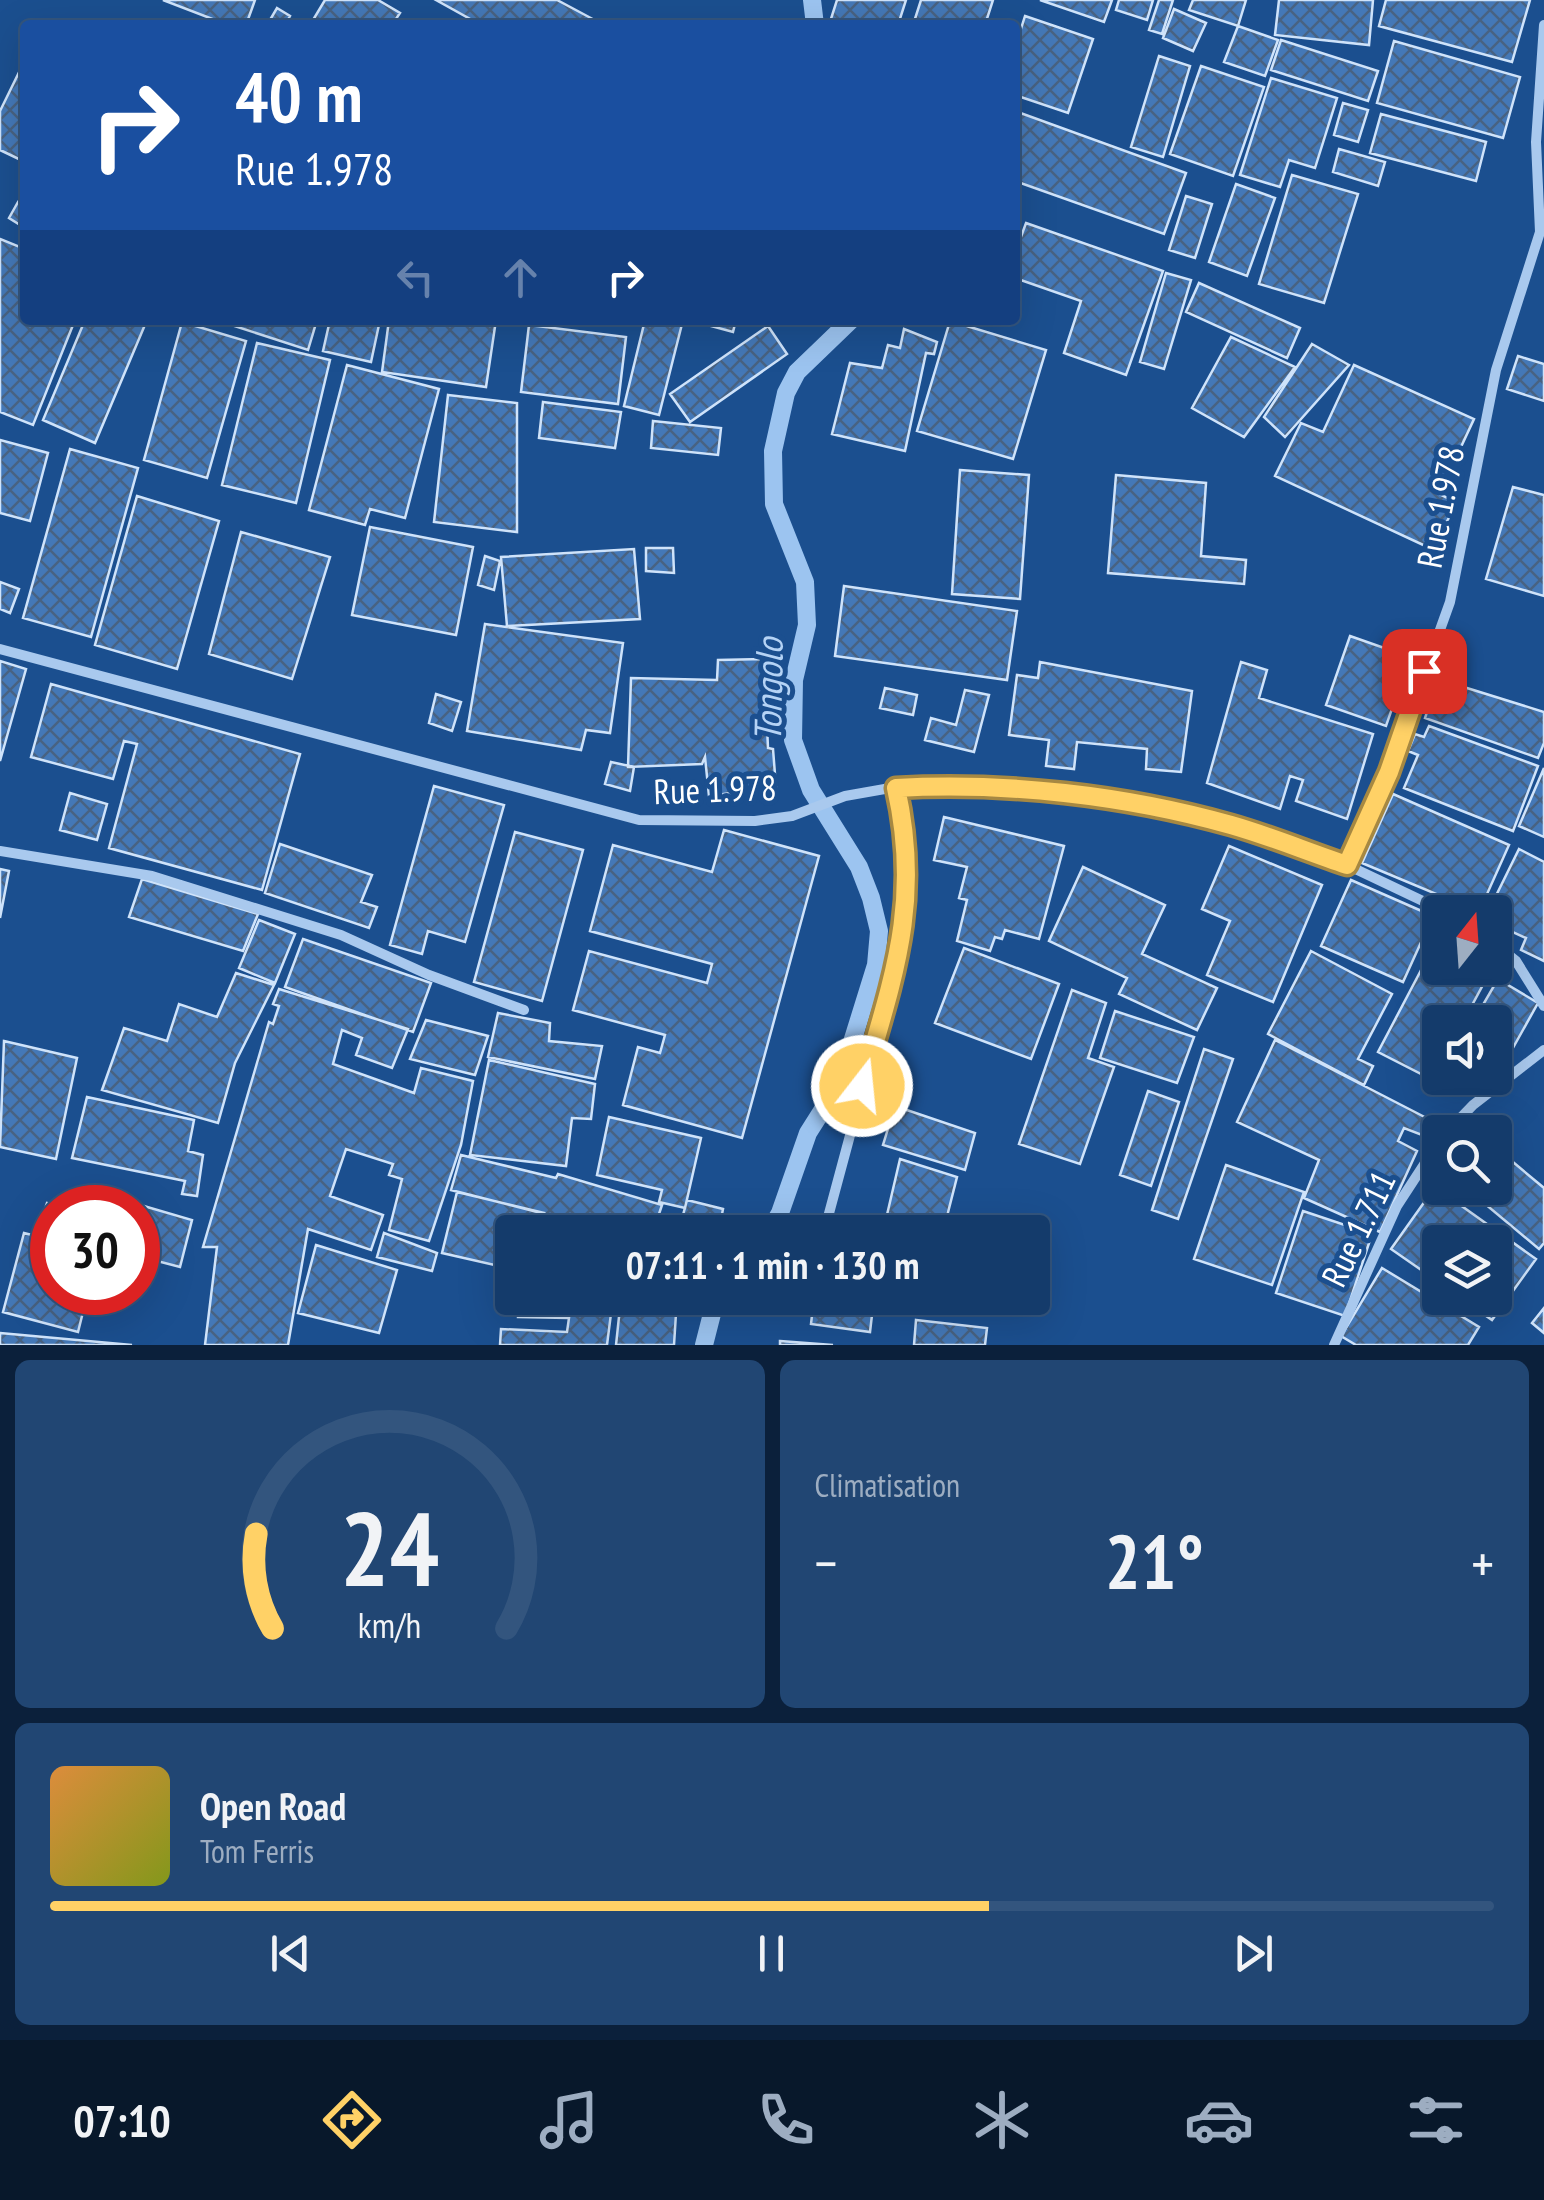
<!DOCTYPE html>
<html lang="fr">
<head>
<meta charset="utf-8">
<style>
	body { margin:0; font-family:"PT Sans Narrow",sans-serif; background:#214673; color:#f1f3f6; height:100vh; display:flex; flex-direction:column; font-size:38px; white-space:nowrap }
	* { box-sizing:border-box; margin:0 }
	p { font-size:32px; color:#9dadc1 }
	.icon { flex:none; width:55px; height:55px; fill:none; stroke:currentColor; stroke-width:2; stroke-linecap:round; stroke-linejoin:round }
	.map { position:relative; height:1345px; overflow:hidden }
	.details { display:flex; flex-direction:column; gap:15px; padding:15px; background:#0b203b; flex:1 }
	.details>* { flex:none }
	.banner { position:absolute; left:20px; top:20px; width:1000px; height:305px; border-radius:10px; box-shadow:0 10px 40px #0002,0 0 0 2px #33557e; background:#1a4fa0; color:#fff; overflow:hidden }
	.needle { width:65px; rotate:17deg }
	.controls { position:absolute; left:1422px; top:895px; display:grid; gap:20px }
	.controls a { display:grid; place-items:center; width:90px; height:90px; border-radius:10px; background:#143b6b; box-shadow:0 10px 40px #0002,0 0 0 2px #33557e; font-size:50px }
	.speed { position:absolute; left:30px; top:1185px; display:flex; gap:20px; font-size:50px; font-weight:700; text-align:center }
	.speed>* { display:grid; place-content:center; width:130px; height:130px; border-radius:50%; background:#143b6b; box-shadow:0 10px 40px #0002,0 0 0 2px #33557e; line-height:1 }
	.speed .limit { border:15px solid #d22; background:#fff; color:#111 }
	.pin { position:absolute; display:grid; place-items:center; width:85px; height:85px; color:#fff; margin:-42px; border-radius:20px; box-shadow:0 5px 15px #0006 }
	.me { position:absolute; width:110px; margin:-55px; rotate:16deg; stroke-linejoin:round; filter:drop-shadow(0 0 8px #0008) }
	.turn { display:flex; align-items:center; gap:35px; height:210px; padding:0 50px; font-size:45px }
	.turn .icon { width:130px; height:130px; stroke-width:2.5 }
	.turn b { display:block; font-size:70px; line-height:85px }
	.lanes { display:flex; align-items:center; height:95px; padding:0 50px; background:#0003; justify-content:center; gap:50px; direction:ltr }
	.lanes .off { opacity:.35 }
	.big { font-size:75px; font-weight:700; line-height:1.1 }
	.details .widget { flex:1; display:flex; flex-direction:column; justify-content:center; gap:15px; min-width:0; padding:0 35px; border-radius:15px; background:#214673 }
	.details .dial { align-items:center; gap:0 }
	.dial svg { height:260px; overflow:visible; fill:none; stroke:#33557e; stroke-width:7; stroke-linecap:round; text-anchor:middle }
	.dial text { fill:#f1f3f6; stroke:none }
	.song { display:flex; align-items:center; gap:30px }
	.cover { width:120px; height:120px; border-radius:15px; background:linear-gradient(135deg,hsl(30 70% 55%),hsl(70 70% 35%)) }
	.played { height:10px; border-radius:5px; background:linear-gradient(90deg,#ffd166 65%,#33557e 65%) }
	.keys { display:flex; justify-content:space-around; direction:ltr }
	.heat { display:flex; justify-content:space-between; align-items:center; font-size:55px; direction:ltr }
	.details .tiles { flex:1; display:grid; gap:15px; grid-template-columns:1fr 1fr }
	.widget:last-child { grid-column:span 2 }
	.trip { position:absolute; left:495px; top:1215px; width:555px; height:100px; border-radius:10px; background:#143b6b; box-shadow:0 10px 40px #0002,0 0 0 2px #33557e; font-weight:700; line-height:100px; text-align:center }
	.dock { display:flex; height:160px; justify-content:space-around; align-items:center; background:#08182b; color:#9dadc1 }
	.dock .icon { width:70px; height:70px }
	.dock .selected { color:#ffd166 }
	.dock b { font-size:45px; color:#f1f3f6 }
	.map>svg:first-child { display:block }
	.lines { fill:none; stroke-linecap:round; stroke-linejoin:round }
	.stream { stroke:#9cc4f0; stroke-width:18 }
	.building { fill:url(#building-cross-hatch); stroke:#cfe3fa; stroke-width:2.5 }
	.minor { stroke:#a9c9ee; stroke-width:10 }
	.route-casing { stroke:#a68842; stroke-width:25 }
	.route { stroke:#ffd166; stroke-width:18 }
	.labels { text-anchor:middle; stroke-width:10; stroke-linejoin:round; paint-order:stroke }
	.street-label { font-size:35px; fill:#fff; stroke:#1b4f8f }
	.water-label { font-size:38px; font-style:italic; fill:#b5d3f5; stroke:#1b4f8f }
</style>
</head>
<body>
<div class="map">
<svg width="1544" height="1345" viewBox="0 0 1544 1345">
	<defs>
		<pattern id="building-cross-hatch" width="8" height="8" patternUnits="userSpaceOnUse" patternTransform="scale(2.5)"><rect width="8" height="8" fill="#4478b7"/><path d="M0 0l8 8M0 8l8-8" fill="none" stroke="#486282"/></pattern>
	</defs>
	<rect width="100%" height="100%" fill="#1b4f8f"/>
	<g class="lines">
		<!-- stream -->
		<path class="stream" d="M812,0L815,25
			M769,1232L780,1213L808,1133L839,1084L876,965L879,931L871,898L859,867L811,790L793,740L794,680L807,625L805,582L774,504L773,451L786,393L797,372L851,320
			M704,1345L716,1298"/>
	</g>
	<!-- building -->
	<path class="building" d="M163,0H255L246,25H228Z
		M325,0H378L400,13L392,25H310Z
		M436,0H557L602,24L481,25Z
		M837,0H906L898,25H829Z
		M921,0H993L985,25H913Z
		M1040,0H1112L1104,22Z
		M1119,0H1153L1147,20L1116,10Z
		M1159,0H1173L1162,34L1149,30Z
		M1193,0H1246L1238,26L1189,10Z
		M1279,0H1373L1369,45L1275,35Z
		M1386,0H1530L1512,62L1379,26Z
		M277,8L290,16L285,25H267Z
		M1174,9L1206,23L1193,51L1163,38Z
		M1025,16L1093,39L1068,113L1015,95V48Z
		M1238,26L1278,40L1265,76L1224,62Z
		M1281,40L1378,71L1368,101L1271,70Z
		M1394,41L1520,77L1503,138L1377,103Z
		M1159,56L1190,66L1163,157L1131,147Z
		M25,60V162L0,150V111Z
		M1201,66L1264,87L1233,176L1170,154Z
		M1271,78L1337,98L1315,168L1289,160L1280,187L1240,175Z
		M1343,103L1368,110L1358,142L1334,135Z
		M1015,111L1186,173L1164,234L1015,181Z
		M1381,114L1486,142L1476,181L1370,153Z
		M1339,149L1385,162L1378,186L1333,172Z
		M1292,175L1358,194L1324,303L1259,284Z
		M1236,184L1275,198L1247,276L1209,262Z
		M1186,196L1212,204L1195,258L1169,250Z
		M18,202L25,207V228L9,218Z
		M1026,223L1163,271L1126,375L1064,353L1081,301L1015,278V253Z
		M0,239L25,249V320H75L33,425L0,412Z
		M1166,273L1191,280L1164,369L1140,362Z
		M1199,283L1300,328L1287,358L1186,312Z
		M85,320H147L95,443L43,420Z
		M216,320H317L308,350Z
		M330,320H380L371,362L323,351Z
		M389,320H496L486,387L382,372Z
		M645,320H683L659,415L624,406Z
		M689,320H736L733,332Z
		M950,321L1046,350L1013,459L917,431Z
		M182,322L246,341L207,478L144,460Z
		M529,325L626,337L618,404L521,392Z
		M768,326L787,354L690,422L670,394Z
		M904,329L937,342L934,354L926,353L905,451L832,434L850,363L882,368L888,345L900,348Z
		M1231,337L1295,367L1244,437L1192,408Z
		M257,343L330,360L296,503L222,485Z
		M1312,344L1349,365L1285,437L1264,417Z
		M1518,356L1544,364V401L1507,389Z
		M347,365L439,389L405,518L370,509L365,525L309,510Z
		M1354,365L1474,419L1439,494L1456,502L1434,550L1275,476L1301,423L1323,432Z
		M448,395L517,403V532L434,522Z
		M543,402L621,412L615,448L539,438Z
		M653,421L721,428L718,455L651,448Z
		M0,440L48,453L30,521L0,513Z
		M70,449L138,468L91,637L23,618Z
		M960,470L1029,475L1020,599L952,594Z
		M1116,475L1206,483L1201,556L1246,560L1244,584L1108,573Z
		M1513,487L1544,495V596L1486,579Z
		M137,496L219,521L177,669L95,645Z
		M370,527L473,547L456,635L352,615Z
		M241,532L330,557L292,679L209,654Z
		M646,548H673L674,573L646,571Z
		M634,549L640,619L507,626L501,557Z
		M485,556L500,561L494,590L478,585Z
		M0,582L19,589L10,613L0,609Z
		M844,586L1017,611L1007,680L835,656Z
		M485,624L623,643L610,733L586,730L581,750L467,731Z
		M1350,636L1410,657L1386,726L1326,705Z
		M764,659L768,748L773,749L776,787L709,796L705,757L702,764L628,767L631,678L717,680L718,660Z
		M0,661L26,669L0,761Z
		M1040,662L1192,691L1181,772L1146,769L1147,749L1077,742L1074,769L1046,766L1049,740L1009,735L1017,675L1038,678Z
		M1241,662L1267,670L1259,698L1373,734L1347,819L1296,801L1303,780L1290,776L1280,809L1207,783Z
		M1438,679L1544,712V743L1538,758L1425,718Z
		M51,684L300,754L262,890L109,848L137,744L124,741L113,779L31,757Z
		M885,688L917,695L913,715L880,708Z
		M965,690L989,695L974,752L925,740L931,718L956,725Z
		M436,694L461,702L452,731L429,723Z
		M1429,726L1538,766L1513,831L1404,788L1418,755L1408,751L1415,734L1424,737Z
		M611,762L634,767L630,791L605,784Z
		M1544,768V837L1519,826Z
		M434,786L504,805L465,942L428,931L422,954L390,945Z
		M70,793L107,804L97,840L60,830Z
		M1393,794L1509,845L1479,912L1362,863Z
		M944,817L1064,846L1039,939L1005,930L1002,939L995,937L990,951L957,941L967,900L959,898L967,867L934,860Z
		M724,830L819,856L742,1138L623,1105L638,1047L660,1053L665,1035L573,1010L589,951L707,983L712,964L590,931L613,845L712,872Z
		M515,832L583,850L542,1001L474,982Z
		M280,844L372,875L361,902L377,907L369,928L265,893Z
		M1229,846L1322,885L1273,1002L1207,975L1230,921L1202,909Z
		M1519,849L1544,862V961L1521,950L1526,938L1495,924V912H1488Z
		M1083,867L1165,905L1142,954L1217,988L1197,1030L1119,994L1127,978L1049,941Z
		M0,869L9,871L0,918Z
		M142,879L258,914L243,951L129,917Z
		M1351,880L1433,916L1403,982L1321,946Z
		M259,920L295,934L275,983L239,968Z
		M1440,934V968H1492L1463,1022H1440V1067L1433,1080L1378,1052Z
		M303,939L431,983L413,1032L285,987Z
		M964,948L1059,984L1031,1059L935,1023Z
		M1311,951L1392,994L1358,1059L1373,1066L1364,1085L1268,1034Z
		M236,973L274,985L235,1063L218,1123L102,1090L124,1028L167,1041L179,1004L217,1017Z
		M1498,979L1538,1003L1499,1073L1495,1070V1022H1473Z
		M279,989L408,1029L392,1068L356,1055L362,1038L342,1030L333,1064L414,1093L421,1068L473,1081L461,1145L429,1241L389,1230L402,1179L389,1175L393,1164L346,1149L330,1196L383,1215L371,1250L308,1229L288,1345H205L217,1247H203L269,1022L273,1024L279,1006L273,1004Z
		M1072,990L1106,1003L1088,1058L1114,1067L1080,1164L1019,1144Z
		M1115,1011L1194,1037L1177,1083L1100,1058Z
		M498,1013L550,1023L549,1041L602,1046L595,1079L488,1057Z
		M426,1020L488,1036L475,1075L410,1059Z
		M1275,1040L1442,1126L1435,1140L1404,1128L1398,1141L1417,1151L1380,1232L1304,1198L1319,1160L1237,1122Z
		M4,1041L77,1058L56,1159L0,1147Z
		M1204,1049L1233,1059L1178,1219L1152,1210Z
		M489,1060L595,1084L591,1119L572,1118L566,1166L470,1155Z
		M1148,1091L1179,1102L1151,1186L1120,1175Z
		M87,1097L194,1120L188,1151L203,1155L197,1196L182,1194L185,1181L72,1158Z
		M895,1106L975,1133L965,1170L883,1145Z
		M609,1117L701,1138L685,1208L659,1202L662,1190L597,1175Z
		M1495,1147L1544,1188V1243L1539,1249L1466,1188H1495Z
		M461,1155L556,1178L558,1174L662,1205L653,1232H542L545,1214L451,1190Z
		M900,1159L957,1177L943,1232H883Z
		M1226,1165L1304,1192L1272,1285L1194,1259Z
		M1435,1187L1536,1259L1492,1320L1460,1298H1495V1242H1440V1283L1391,1249Z
		M457,1192L544,1213L539,1232H512V1269L442,1253Z
		M687,1200L723,1209L720,1225L683,1215Z
		M47,1203L63,1208H52V1226L40,1223Z
		M137,1204L192,1220L180,1267L138,1256Z
		M1303,1211L1372,1234L1345,1316L1276,1293Z
		M24,1233L52,1240V1292H88L78,1332L3,1312Z
		M384,1233L437,1253L432,1271L377,1257Z
		M316,1245L397,1270L379,1333L298,1313Z
		M1382,1268L1479,1327L1468,1345H1356L1341,1336Z
		M518,1298H613L607,1345H500L501,1329L567,1332L569,1318L518,1317Z
		M621,1298H677L674,1345H616Z
		M814,1298H874L870,1332L811,1324Z
		M1544,1308V1333L1532,1323Z
		M916,1320L987,1328L985,1345H914Z
		M0,1333L132,1345H0Z
		M780,1341L833,1345H780Z"/>
	<g class="lines">
		<!-- minor -->
		<path class="minor" d="M0,649L639,820L755,821L792,816L845,796L896,787L961,784L1153,806L1233,826L1347,865L1389,772L1450,602L1496,370L1540,232L1536,142L1544,25
			M0,851L152,876L341,935L429,975L524,1010
			M1347,865L1446,912
			M1495,944L1516,961L1544,1006
			M1447,1132L1473,1105L1544,1050
			M824,1232L901,946L910,869L896,787
			M1334,1345L1397,1206L1440,1140"/>
	</g>
	<g class="lines">
		<defs>
			<path id="route" d="M862,1086C893,978 922,902 896,788C1006,782 1124,795 1231,825C1270,836 1308,852 1347,865L1389,772L1424,671"/>
		</defs>
		<!-- route casing -->
		<use href="#route" class="route-casing"/>
		<!-- route -->
		<use href="#route" class="route"/>
	</g>
	<g class="labels">
		<!-- street labels -->
		<g class="street-label">
			<text transform="translate(1441 507) rotate(-79)" y="12">Rue 1.978</text>
			<text transform="translate(715 790) rotate(-2)" y="12">Rue 1.978</text>
			<text transform="translate(1359 1229) rotate(-64)" y="12">Rue 1.711</text>
		</g>
		<!-- water labels -->
		<g class="water-label">
			<text transform="translate(769 690) rotate(-89)" y="13">Tongolo</text>
		</g>
	</g>
</svg>
<div class="controls">
<a><svg class="needle" viewBox="-14 -14 28 28"><path d="M0-13l5 13h-10z" fill="#e53935"/><path d="M0 13l5-13h-10z" fill="#9dadc1"/></svg></a>
<a><svg class="icon" aria-label="sound" viewBox="0 0 24 24"><path d="M4 9h4l5-4v14l-5-4H4zM17 9q2 3 0 6"/></svg></a>
<a><svg class="icon" aria-label="search" viewBox="0 0 24 24"><circle cx="10" cy="10" r="6"/><path d="M15 15l6 6"/></svg></a>
<a><svg class="icon" aria-label="layers" viewBox="0 0 24 24"><path d="M12 4l9 5-9 5-9-5zM3 14l9 5 9-5"/></svg></a>
</div>
<div class="speed"><div class="limit">30</div></div>
<div class="pin" style="left:1424px;top:671px;background:#d93025"><svg class="icon" aria-label="arrive" viewBox="0 0 24 24"><path d="M6 21V4h12l-3 4 3 4H6"/></svg></div>
<svg class="me" style="left:862px;top:1086px" viewBox="-20 -20 40 40"><circle r="17" fill="#ffd166" stroke="#fff" stroke-width="3"/><path d="M0-11L8 9 0 5-8 9z" fill="#fff"/></svg>
<div class="trip">07:11 · 1 min · 130 m</div>
<div class="banner">
<div class="turn"><svg class="icon" aria-label="right" viewBox="0 0 24 24"><path d="M7 20v-9h11M14 6l5 5-5 5"/></svg><div><b>40 m</b>Rue 1.978</div></div>
<div class="lanes"><svg class="icon off" aria-label="left" viewBox="0 0 24 24"><path d="M17 20v-9H6M10 6l-5 5 5 5"/></svg><svg class="icon off" aria-label="ahead" viewBox="0 0 24 24"><path d="M12 20V5M6 11l6-6 6 6"/></svg><svg class="icon" aria-label="right" viewBox="0 0 24 24"><path d="M7 20v-9h11M14 6l5 5-5 5"/></svg></div>
</div>
</div>
<section class="details">
<div class="tiles">
<div class="widget dial"><svg viewBox="0 0 100 80">
<path d="M14 69A42 42 0 1 1 86 69"/>
<path d="M14 69A42 42 0 0 1 9 40" stroke="#ffd166"/>
<text x="50" y="56" font-size="32" font-weight="700">24</text>
<text x="50" y="72" font-size="11">km/h</text>
</svg></div>
<div class="widget"><p>Climatisation</p>
<div class="heat"><a>−</a><b class="big">21°</b><a>+</a></div>
</div>
<div class="widget">
<div class="song"><i class="cover"></i><div><b>Open Road</b><p>Tom Ferris</p></div></div>
<div class="played"></div>
<div class="keys"><svg class="icon" aria-label="previous" viewBox="0 0 24 24"><path d="M18 5L8 12l10 7zM5 5v14"/></svg><svg class="icon" aria-label="pause" viewBox="0 0 24 24"><path d="M8 5v14M16 5v14"/></svg><svg class="icon" aria-label="next" viewBox="0 0 24 24"><path d="M6 5l10 7-10 7zM19 5v14"/></svg></div>
</div>
</div>
</section>
<nav class="dock">
<b>07:10</b>
<svg class="icon selected" aria-label="directions" viewBox="0 0 24 24"><path d="M12 3l9 9-9 9-9-9zM9 14v-3h6M13 9l2 2-2 2"/></svg>
<svg class="icon" aria-label="music" viewBox="0 0 24 24"><path d="M9 18V5l10-2v13"/><circle cx="6" cy="18" r="3"/><circle cx="16" cy="16" r="3"/></svg>
<svg class="icon" aria-label="phone" viewBox="0 0 24 24"><path d="M5 4h4l2 5-3 2q2 4 5 5l2-3 5 2v4C11 20 4 13 5 4z"/></svg>
<svg class="icon" aria-label="climate" viewBox="0 0 24 24"><path d="M12 3v18M4 7l16 10M4 17L20 7"/></svg>
<svg class="icon" aria-label="car" viewBox="0 0 24 24"><path d="M5 17H2v-5l4-1 3-4h7l3 4 3 1v5h-3M9 17h6M6 11h13"/><circle cx="7" cy="17" r="2"/><circle cx="17" cy="17" r="2"/></svg>
<svg class="icon" aria-label="filters" viewBox="0 0 24 24"><path d="M4 7h16M4 17h16"/><circle cx="9" cy="7" r="2"/><circle cx="15" cy="17" r="2"/></svg>
</nav>
</body>
</html>
